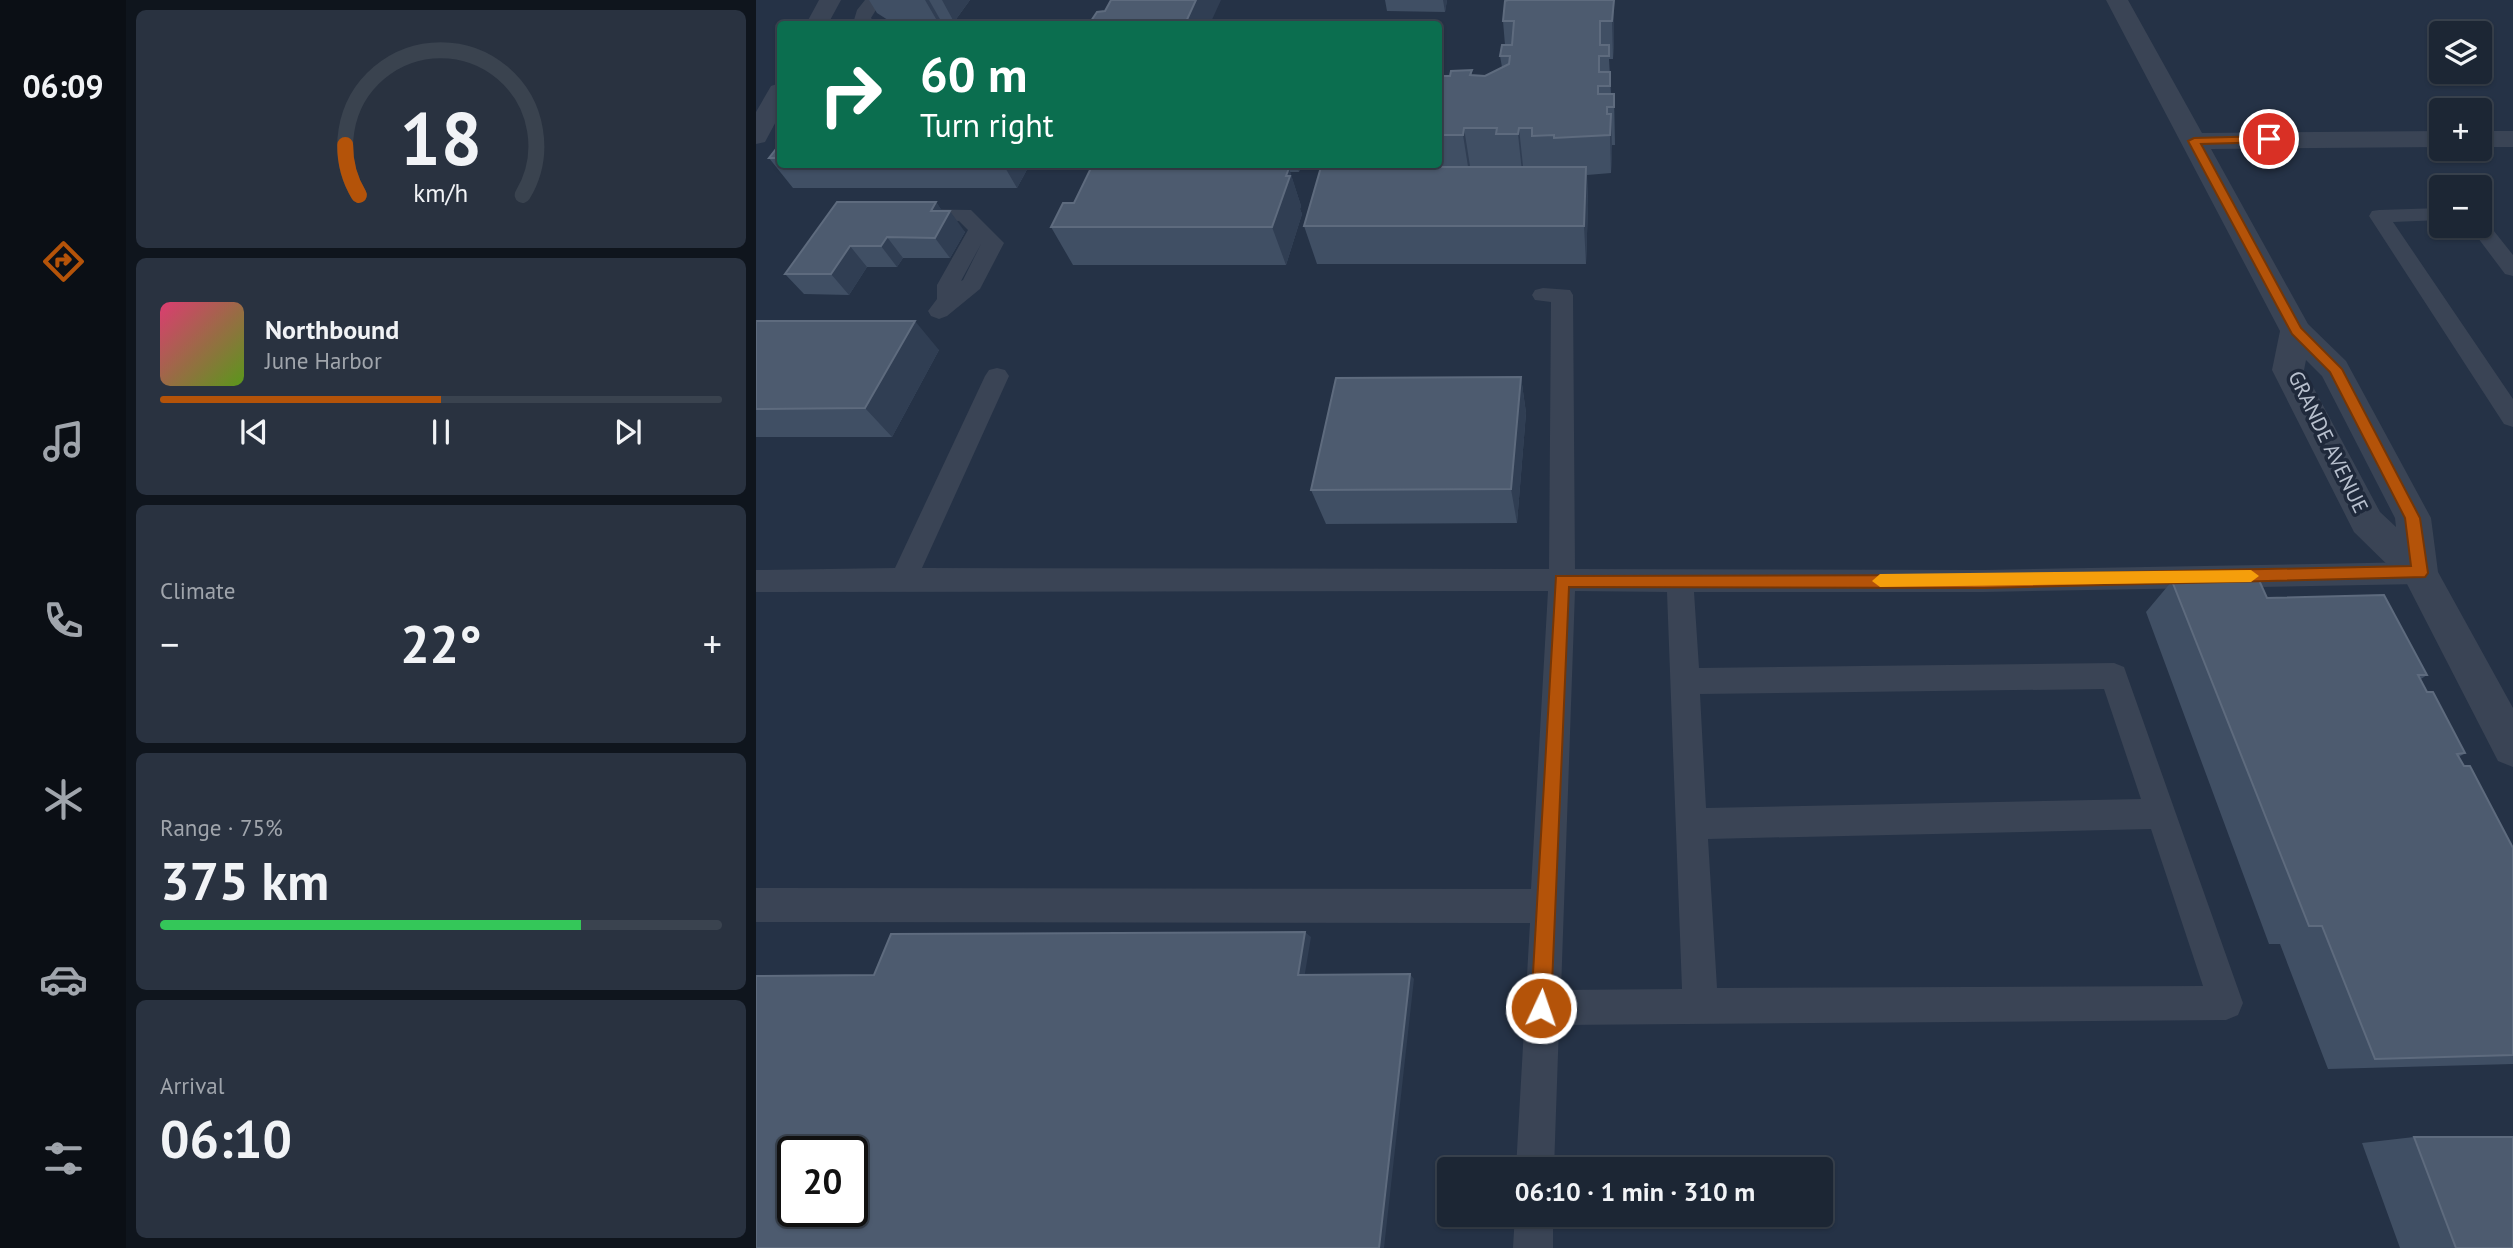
<!DOCTYPE html>
<html lang="en">
<head>
<meta charset="utf-8">
<style>
	body { margin:0; font-family:"PT Sans",sans-serif; background:#293240; color:#f1f3f6; height:100vh; display:flex; flex-direction:column; font-size:26px; white-space:nowrap }
	* { box-sizing:border-box; margin:0 }
	p { font-size:23px; color:#a0a5ac }
	.icon { flex:none; width:38px; height:38px; fill:none; stroke:currentColor; stroke-width:2; stroke-linecap:round; stroke-linejoin:round }
	.map { position:relative; flex:1; overflow:hidden }
	.sheet { display:flex; flex-direction:column; gap:10px; padding:10px; background:#0f151d; width:630px }
	.sheet>* { flex:none }
	.hud { position:absolute; left:21px; top:21px; width:665px; height:147px; border-radius:7px; box-shadow:0 2px 5px #0004,0 0 0 2px #3a434f; background:#0b6e4f; color:#fff; overflow:hidden }
	.buttons { position:absolute; left:1673px; top:21px; display:grid; gap:14px }
	.buttons a { display:grid; place-items:center; width:63px; height:63px; border-radius:7px; background:#1c2634; box-shadow:0 2px 5px #0004,0 0 0 2px #3a434f; font-size:35px }
	.speed { position:absolute; left:21px; top:1136px; display:flex; gap:14px; font-size:35px; font-weight:700; text-align:center }
	.speed>* { display:grid; place-content:center; width:91px; height:91px; border-radius:50%; background:#1c2634; box-shadow:0 2px 5px #0004,0 0 0 2px #3a434f; line-height:1 }
	.speed .limit { border:4px solid #111; border-radius:10px; background:#fff; color:#111 }
	.pin { position:absolute; display:grid; place-items:center; width:60px; height:60px; color:#fff; margin:-30px; border:4px solid #fff; border-radius:50%; box-shadow:0 2px 7px #0007 }
	.me { position:absolute; width:77px; margin:-38px; rotate:3deg; stroke-linejoin:round; filter:drop-shadow(0 0 5px #0008) }
	.turn { display:flex; align-items:center; gap:24px; height:147px; padding:0 28px; font-size:32px }
	.turn .icon { width:91px; height:91px; stroke-width:2.5 }
	.turn b { display:block; font-size:49px; line-height:60px }
	.big { font-size:52px; font-weight:800; line-height:1.1 }
	.sheet .widget { flex:1; display:flex; flex-direction:column; justify-content:center; gap:10px; min-width:0; padding:0 24px; border-radius:10px; background:#293240 }
	.sheet .dial { align-items:center; gap:0 }
	.dial svg { height:182px; overflow:visible; fill:none; stroke:#3a434f; stroke-width:7; stroke-linecap:round; text-anchor:middle }
	.dial text { fill:#f1f3f6; stroke:none }
	.song { display:flex; align-items:center; gap:21px }
	.cover { width:84px; height:84px; border-radius:10px; background:linear-gradient(135deg,hsl(340 70% 55%),hsl(90 70% 35%)) }
	.played { height:7px; border-radius:4px; background:linear-gradient(90deg,#b45309 50%,#3a434f 50%) }
	.keys { display:flex; justify-content:space-around; direction:ltr }
	.heat { display:flex; justify-content:space-between; align-items:center; font-size:38px; direction:ltr }
	.charge { height:10px; border-radius:5px; background:linear-gradient(90deg,#34c759 75%,#3a434f 0) }
	.trip { position:absolute; left:681px; top:1157px; width:396px; height:70px; border-radius:7px; background:#1c2634; box-shadow:0 2px 5px #0004,0 0 0 2px #3a434f; font-weight:800; line-height:70px; text-align:center }
	main { display:flex; flex:1; min-height:0 }
	.menu { display:flex; flex-direction:column; width:126px; justify-content:space-around; align-items:center; background:#0b0f15; color:#a0a5ac }
	.menu .icon { width:49px; height:49px }
	.menu .on { color:#b45309 }
	.menu b { font-size:32px; color:#f1f3f6 }
	.map>svg:first-child { display:block }
	.lines { fill:none; stroke-linecap:round; stroke-linejoin:round }
	.service { fill:#3a4455; fill-rule:evenodd }
	.minor { fill:#3a4455; fill-rule:evenodd }
	.tertiary { fill:#3a4455; fill-rule:evenodd }
	.wall { fill:#404f64; fill-rule:evenodd }
	.shaded-wall { fill:#303e53 }
	.building { fill:#4d5b6f; stroke:#5e6b7e; stroke-width:2; fill-rule:evenodd }
	.route { fill:#b45309; stroke:#753606; stroke-width:2 }
	.slow { fill:#f59e0b }
	.labels { text-anchor:middle; stroke-width:7; stroke-linejoin:round; paint-order:stroke }
	.street-label { font-size:21px; fill:#b8c0ce; stroke:#1f293b }
</style>
</head>
<body>
<main>
<nav class="menu">
<b>06:09</b>
<svg class="icon on" aria-label="directions" viewBox="0 0 24 24"><path d="M12 3l9 9-9 9-9-9zM9 14v-3h6M13 9l2 2-2 2"/></svg>
<svg class="icon" aria-label="music" viewBox="0 0 24 24"><path d="M9 18V5l10-2v13"/><circle cx="6" cy="18" r="3"/><circle cx="16" cy="16" r="3"/></svg>
<svg class="icon" aria-label="phone" viewBox="0 0 24 24"><path d="M5 4h4l2 5-3 2q2 4 5 5l2-3 5 2v4C11 20 4 13 5 4z"/></svg>
<svg class="icon" aria-label="climate" viewBox="0 0 24 24"><path d="M12 3v18M4 7l16 10M4 17L20 7"/></svg>
<svg class="icon" aria-label="car" viewBox="0 0 24 24"><path d="M5 17H2v-5l4-1 3-4h7l3 4 3 1v5h-3M9 17h6M6 11h13"/><circle cx="7" cy="17" r="2"/><circle cx="17" cy="17" r="2"/></svg>
<svg class="icon" aria-label="filters" viewBox="0 0 24 24"><path d="M4 7h16M4 17h16"/><circle cx="9" cy="7" r="2"/><circle cx="15" cy="17" r="2"/></svg>
</nav>
<section class="sheet">
<div class="widget dial"><svg viewBox="0 0 100 80">
<path d="M14 69A42 42 0 1 1 86 69"/>
<path d="M14 69A42 42 0 0 1 8 47" stroke="#b45309"/>
<text x="50" y="56" font-size="32" font-weight="700">18</text>
<text x="50" y="72" font-size="11">km/h</text>
</svg></div>
<div class="widget">
<div class="song"><i class="cover"></i><div><b>Northbound</b><p>June Harbor</p></div></div>
<div class="played"></div>
<div class="keys"><svg class="icon" aria-label="previous" viewBox="0 0 24 24"><path d="M18 5L8 12l10 7zM5 5v14"/></svg><svg class="icon" aria-label="pause" viewBox="0 0 24 24"><path d="M8 5v14M16 5v14"/></svg><svg class="icon" aria-label="next" viewBox="0 0 24 24"><path d="M6 5l10 7-10 7zM19 5v14"/></svg></div>
</div>
<div class="widget"><p>Climate</p>
<div class="heat"><a>−</a><b class="big">22°</b><a>+</a></div>
</div>
<div class="widget"><p>Range · 75%</p><b class="big">375 km</b><div class="charge"></div></div>
<div class="widget"><p>Arrival</p><b class="big">06:10</b></div>
</section>
<div class="map">
<svg width="1757" height="1248" viewBox="0 0 1757 1248">
	<rect width="100%" height="100%" fill="#253246"/>
	<g class="lines">
		<!-- service -->
		<path class="service" d="M109,0H126L115,18L120,24H101L98,20L101,10Z
			M1685,208V220L1637,222L1757,399V427L1748,424L1613,216L1616,211L1623,210Z
			M158,209L215,210L248,243L224,289L191,316L183,319L175,316L172,311L181,299V285L212,230L203,221L151,220L148,215L151,210ZM225,244L207,280L205,281Z
			M1724,220L1730,221L1757,255V276L1749,274L1713,226H1724Z
			M787,288L814,290L817,295L819,569L1228,570L1664,562L1674,565L1678,573L1674,581L1664,584L1228,592H938L943,668L1358,663L1368,667L1487,1003L1482,1015L1470,1020L803,1025L798,1169H760L774,923L0,922V888L775,889L792,591L0,592V570L139,568L229,376L233,370L241,368L249,370L253,376L166,568L793,569L795,302L779,300L776,295L779,290ZM819,591L911,592L926,989L805,990ZM1348,689L1385,799L950,808L944,694ZM1395,829L1447,986L961,988L952,839Z
			M759,1214H797V1248H757Z"/>
		<!-- minor -->
		<path class="minor" d="M1350,0H1372L1446,133L1685,131V147L1455,149L1552,324L1590,361L1675,518L1682,572L1757,708V767L1742,761L1651,584L1598,532L1516,370L1524,331ZM1550,360L1566,376L1639,518L1640,527L1624,512L1548,370Z
			M1724,131H1757V147H1724Z"/>
		<!-- tertiary -->
		<path class="tertiary" d="M63,0H85L72,24H50Z
			M24,83V114L9,142L0,144V112L15,86Z"/>
	</g>
	<!-- wall -->
	<path class="wall" d="M113,0H214L198,22L185,21L183,24H166L165,21L135,22L121,13Z
		M629,0H691L689,12L631,11Z
		M857,0L858,38L857,59H853L855,94H858L859,145H856L855,173L831,175L832,205L830,264H561L548,226L573,166H545L543,172H534L545,206L544,209L546,214L530,265H317L295,227L318,203L443,168L441,164H682V76H694L716,70V75L729,76L746,67L744,56L749,45L747,21ZM511,166H520L521,168H510ZM603,166H633L634,167H603ZM657,166H686V167H657ZM714,166H745V167H714Z
		M24,144V164H274L261,188H37L13,158Z
		M180,202L186,211L209,232L194,258H147L141,267H111L93,295L48,294L29,274Z
		M0,321L183,350L136,437H0Z
		M765,377L770,413L761,523L570,524L555,490Z
		M1416,581L1671,675L1665,679L1671,692L1709,753L1703,757L1757,848V1064L1572,1069L1524,944H1513L1390,612Z
		M1658,1137L1757,1248H1644L1606,1143Z"/>
	<!-- shaded-wall -->
	<path class="shaded-wall" d="M169,0H173L185,21L183,24Z
		M186,0H214L198,22Z
		M440,0H465L454,24H429Z
		M687,0H691L689,12Z
		M858,0V38L857,59L856,21Z
		M855,114L856,153L855,173L854,135Z
		M708,128L714,166L713,173L707,135Z
		M763,128L767,166L766,172L762,134Z
		M247,164H274L261,188Z
		M505,164H510L511,166L508,174Z
		M541,164H544L543,172Z
		M830,167L832,205L830,264L828,226Z
		M533,168L545,206L544,209L546,214L530,265L516,227Z
		M180,202L191,218L194,211L209,232L194,258L179,238L175,211Z
		M131,237L147,258L141,267L125,246Z
		M94,246L111,267L93,295L75,274Z
		M159,321L183,350L136,437L109,408Z
		M765,377L770,413L761,523L755,489Z
		M549,932L555,937L548,979L542,975Z
		M654,974L658,979L628,1248H623Z"/>
	<!-- building -->
	<path class="building" d="M355,0H440L429,24H333L341,12L349,11Z
		M752,0H858L856,21H844V45H853V56H843V72H854V86H842V94H858V107H851V114H855L854,135L798,138V135L776,136V128H763L762,134H740L741,128H708L707,135H682V76H694L695,71L716,70L714,75L729,76L753,64L754,56H744L746,45H756L758,21H747L749,1Z
		M24,144V158H13Z
		M565,167H830L828,226H548Z
		M335,168H533L530,176H534L516,227H295L307,203H318Z
		M81,202H180L175,211H194L179,238L131,237L125,246H94L75,274H29Z
		M0,321H159L109,408L0,409Z
		M765,377L755,489L555,490L580,378Z
		M1502,578L1511,598L1628,595L1671,675H1662L1671,692H1677L1709,753L1701,754L1708,766H1714L1757,848V1055L1619,1059L1566,926H1553L1416,581Z
		M549,932L542,975L654,974L623,1248H0V976L118,975L135,934ZM37,1152H96V1211H37Z
		M1658,1137H1757V1248H1700Z"/>
	<!-- route -->
	<path class="route" d="M1513,136L1517,137V142L1445,144L1545,328L1586,369L1664,518L1672,573L1669,577L1228,588L813,587L795,1008L792,1015L785,1018L778,1015L775,1008L800,576L1228,575L1655,566L1649,518L1574,372L1536,334L1432,141L1438,138Z"/>
	<!-- slow -->
	<path class="slow" d="M1495,570L1503,576L1495,582L1124,587L1116,581L1124,574Z"/>
	<g class="labels">
		<!-- street labels -->
		<g class="street-label">
			<text transform="translate(1572 442) rotate(64)" y="7">GRANDE AVENUE</text>
		</g>
	</g>
</svg>
<div class="buttons">
<a><svg class="icon" aria-label="layers" viewBox="0 0 24 24"><path d="M12 4l9 5-9 5-9-5zM3 14l9 5 9-5"/></svg></a>
<a>+</a>
<a>−</a>
</div>
<div class="speed"><div class="limit">20</div></div>
<div class="pin" style="left:1513px;top:139px;background:#d93025"><svg class="icon" aria-label="arrive" viewBox="0 0 24 24"><path d="M6 21V4h12l-3 4 3 4H6"/></svg></div>
<svg class="me" style="left:785px;top:1008px" viewBox="-20 -20 40 40"><circle r="17" fill="#b45309" stroke="#fff" stroke-width="3"/><path d="M0-11L8 9 0 5-8 9z" fill="#fff"/></svg>
<div class="trip">06:10 · 1 min · 310 m</div>
<div class="hud">
<div class="turn"><svg class="icon" aria-label="right" viewBox="0 0 24 24"><path d="M7 20v-9h11M14 6l5 5-5 5"/></svg><div><b>60 m</b>Turn right</div></div>
</div>
</div>
</main>
</body>
</html>
